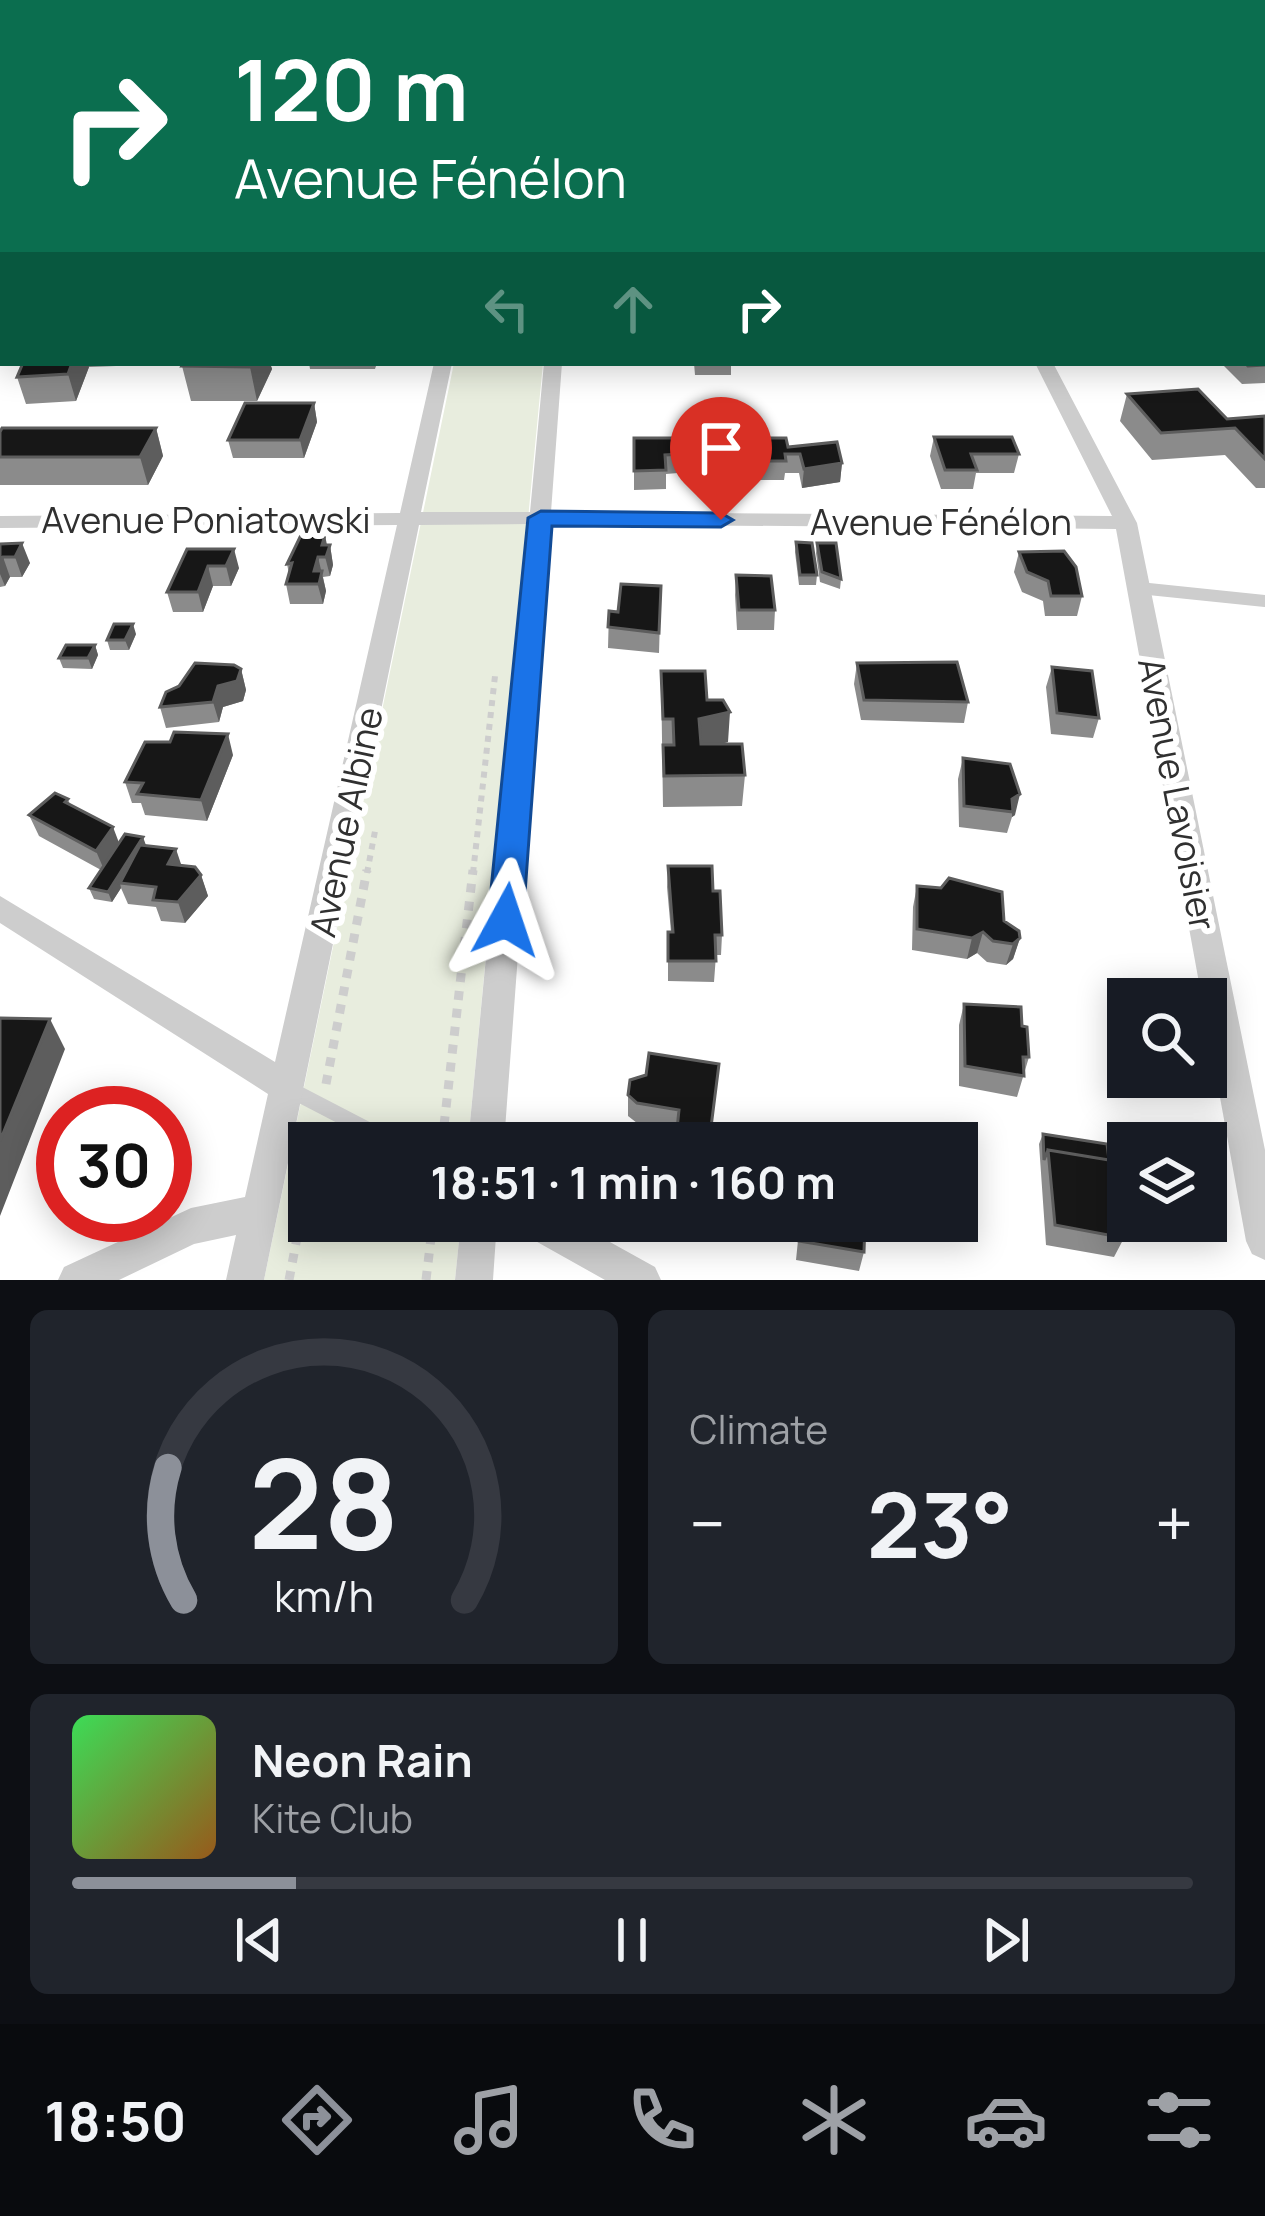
<!DOCTYPE html>
<html lang="en">
<head>
<meta charset="utf-8">
<style>
	body { margin:0; font-family:Manrope,sans-serif; background:#20242c; color:#f1f3f6; height:100vh; display:flex; flex-direction:column; font-size:45px; white-space:nowrap }
	* { box-sizing:border-box; margin:0 }
	p { font-size:39px; color:#9ea1a6 }
	.icon { flex:none; width:66px; height:66px; fill:none; stroke:currentColor; stroke-width:2; stroke-linecap:round; stroke-linejoin:round }
	.map { position:relative; height:1280px; overflow:hidden }
	.sheet { display:flex; flex-direction:column; gap:30px; padding:30px; background:#0d0f14; flex:1 }
	.sheet>* { flex:none }
	.banner { position:absolute; left:0px; top:0px; width:1266px; height:366px; box-shadow:0 6px 30px #0003; background:#0b6e4f; color:#fff; overflow:hidden }
	.tools { position:absolute; left:1107px; top:978px; display:grid; gap:24px }
	.tools a { display:grid; place-items:center; width:120px; height:120px; border-radius:0px; background:#171b24; box-shadow:0 6px 30px #0003; font-size:60px }
	.speed { position:absolute; left:36px; top:1086px; display:flex; gap:24px; font-size:60px; font-weight:700; text-align:center }
	.speed>* { display:grid; place-content:center; width:156px; height:156px; border-radius:50%; background:#171b24; box-shadow:0 6px 30px #0003; line-height:1 }
	.speed .limit { border:18px solid #d22; background:#fff; color:#111 }
	.pin { position:absolute; display:grid; place-items:center; width:102px; height:102px; color:#fff; margin:-123px -51px; border-radius:50% 50% 50% 0; rotate:-45deg; box-shadow:0 0 12px #0007 }
	.pin .icon { rotate:45deg }
	.me { position:absolute; width:132px; margin:-66px; rotate:5deg; stroke-linejoin:round; filter:drop-shadow(0 0 9px #0008) }
	.turn { display:flex; align-items:center; gap:42px; height:252px; padding:0 36px; font-size:54px }
	.turn .icon { width:156px; height:156px; stroke-width:2.5 }
	.turn b { display:block; font-size:84px; line-height:102px }
	.lanes { display:flex; align-items:center; height:114px; padding:0 36px; background:#0003; justify-content:center; gap:60px; direction:ltr }
	.lanes .off { opacity:.35 }
	.big { font-size:90px; font-weight:700; line-height:1.1 }
	.sheet .widget { flex:1; display:flex; flex-direction:column; justify-content:center; gap:18px; min-width:0; padding:0 42px; border-radius:18px; background:#20242c }
	.sheet .dial { align-items:center; gap:0 }
	.dial svg { height:312px; overflow:visible; fill:none; stroke:#363941; stroke-width:7; stroke-linecap:round; text-anchor:middle }
	.dial text { fill:#f1f3f6; stroke:none }
	.song { display:flex; align-items:center; gap:36px }
	.cover { width:144px; height:144px; border-radius:18px; background:linear-gradient(135deg,hsl(130 70% 55%),hsl(30 70% 35%)) }
	.played { height:12px; border-radius:6px; background:linear-gradient(90deg,#8c9099 20%,#363941 20%) }
	.keys { display:flex; justify-content:space-around; direction:ltr }
	.heat { display:flex; justify-content:space-between; align-items:center; font-size:66px; direction:ltr }
	.sheet .tiles { flex:1; display:grid; gap:30px; grid-template-columns:1fr 1fr }
	.widget:last-child { grid-column:span 2 }
	.trip { position:absolute; left:288px; top:1122px; width:690px; height:120px; border-radius:0px; background:#171b24; box-shadow:0 6px 30px #0003; font-weight:700; line-height:120px; text-align:center }
	.tab-bar { display:flex; height:192px; justify-content:space-around; align-items:center; background:#090b0e; color:#9ea1a6 }
	.tab-bar .icon { width:84px; height:84px }
	.tab-bar .current { color:#8c9099 }
	.tab-bar b { font-size:54px; color:#f1f3f6 }
	.map>svg:first-child { display:block }
	.green { fill:#e8edde }
	.lines { fill:none; stroke-linecap:round; stroke-linejoin:round }
	.path-far1 { stroke:#cdcdcd; stroke-width:6; stroke-dasharray:6 6; stroke-linecap:butt }
	.path { stroke:#cdcdcd; stroke-width:9; stroke-dasharray:9 9; stroke-linecap:butt }
	.lane-far1 { stroke:#cdcdcd; stroke-width:12 }
	.lane { stroke:#cdcdcd; stroke-width:16 }
	.street { fill:#cdcdcd; fill-rule:evenodd }
	.secondary { fill:#bababa; fill-rule:evenodd }
	.wall { fill:#8b8b8b }
	.shaded-wall { fill:#5d5d5d }
	.building { fill:#171717; stroke:#5d5d5d; stroke-width:3 }
	.route { fill:#1a73e8; stroke:#114b97; stroke-width:3 }
	.labels { text-anchor:middle; stroke-width:12; stroke-linejoin:round; paint-order:stroke }
	.street-label { font-size:36px; fill:#303030; stroke:#fff }
</style>
</head>
<body>
<div class="map">
<svg width="1265" height="1280" viewBox="0 0 1265 1280">
	<rect width="100%" height="100%" fill="#fff"/>
	<!-- green -->
	<path class="green" d="M454,363H543L468,1143H309V1221H461L455,1280H264Z"/>
	<g class="lines">
		<!-- path-far1 -->
		<path class="path-far1" d="M367,873L376,826
			M473,873L495,676"/>
		<!-- path -->
		<path class="path" d="M326,1084L367,870
			M315,1143L318,1127
			M442,1143L473,870
			M289,1280L309,1174
			M426,1280L433,1221"/>
		<!-- lane-far1 -->
		<path class="lane-far1" d="M1139,588L1265,601"/>
		<!-- lane -->
		<path class="lane" d="M289,1089L393,1143"/>
		<!-- street -->
		<path class="street" d="M310,0H354L359,3H315Z
			M518,0H528V3H518Z
			M578,0H588V3H578Z
			M814,0H855L856,1L809,3Z
			M0,10H3V16H0Z
			M0,43H3V49H0Z
			M1263,58H1265V64H1263Z
			M0,74H3V80H0Z
			M0,110H3V118H0Z
			M0,169L3,170V178L0,177Z
			M0,190H3L0,199Z
			M1263,203H1265V211H1263Z
			M0,225H3V233H0Z
			M0,341H3L0,358Z
			M434,363H452L421,512H530L544,363H562L551,512L1112,516L1035,363H1053L1137,523L1265,1150V1260L1252,1254L1246,1241L1206,1020V999H1202L1116,529L550,524L504,1143H468L528,524L419,525L264,1280H226L236,1235L194,1244L119,1280H58L64,1267L191,1208L245,1197L268,1094L0,923V896L275,1062L397,525L0,528V516L400,513Z
			M461,1221H497L493,1280H455Z
			M518,1221H572L655,1267L661,1280H605L523,1234Z"/>
		<!-- secondary -->
		<path class="secondary" d="M978,0H993L995,3H980Z
			M1263,215H1265V228H1263Z"/>
	</g>
	<!-- wall -->
	<path class="wall" d="M162,0H235L236,1L229,3H163Z
		M883,0H931V3H883Z
		M944,0H982L983,1V3H947Z
		M1107,0H1170L1176,3H1106Z
		M1263,230H1265V264H1263Z
		M1265,330V383L1242,384L1221,363H1263Z
		M23,363H117L116,366L89,367L76,401L26,404L17,377Z
		M270,363L272,369L257,401H191L182,366Z
		M309,363H377L375,369H310Z
		M694,363H733L731,364V375H695Z
		M1127,394L1227,419L1265,416V488H1256L1225,455L1152,460L1120,421Z
		M314,403L317,422L304,458H233L228,440Z
		M156,428L163,456L148,485H0V432Z
		M934,437L1019,454L1014,473H976L973,489H941L930,456Z
		M634,438L679,454L678,473L666,474V489L634,490Z
		M764,438L842,463L840,482L802,488L799,473H785L784,480H760Z
		M796,542L817,575L816,585H799L795,552Z
		M817,543L841,579L840,589L820,582L816,553Z
		M0,544L30,563L22,577H10L5,586L0,587Z
		M327,545H330L333,565L330,576L323,577L326,591L323,604H290L286,584L289,574L287,564Z
		M187,549L239,568L231,586H213L203,612H173L167,592Z
		M1019,552L1082,596L1077,616H1045L1043,601L1022,592L1014,572Z
		M736,575L775,610L774,630H737L735,595Z
		M661,586L659,653L608,648L609,611L618,612Z
		M136,634L129,650H110L107,640Z
		M95,645L98,655L92,669L63,668L59,658Z
		M857,663L968,702L964,723L861,720L854,684Z
		M1052,667L1099,718L1093,738L1051,734L1046,687Z
		M241,669L246,690L243,701L223,707L219,722L166,728L160,707Z
		M661,671L728,742L720,744L745,775L742,806L663,807Z
		M233,755L207,821L145,815L141,803H132L125,782Z
		M963,758L1010,764L1015,815L1012,817L1007,833L959,827L958,779Z
		M68,799L70,805L119,843L146,846L201,875L208,896L185,923L161,921L156,907L128,904L121,888L112,902L94,899L89,888L101,870L39,836L29,815Z
		M668,866L713,891L722,935L721,955H716L714,982L668,981V932H671L667,887Z
		M917,886L1004,921L1020,938L1013,959L1006,965L987,962L977,953L967,959L912,950L913,907Z
		M964,1004L1022,1026L1029,1057L1017,1097L959,1086V1025Z
		M719,1064L710,1143H676L677,1130L637,1123L628,1116V1095Z
		M1043,1134L1124,1238L1114,1257L1046,1245L1039,1144Z
		M800,1221H865L864,1252L859,1271L796,1260Z"/>
	<!-- shaded-wall -->
	<path class="shaded-wall" d="M82,0H112L103,3H83Z
		M214,0H235L236,1L214,3Z
		M72,363H88L89,367L76,401L68,374Z
		M252,363H270L272,369L257,401L250,367Z
		M314,403L317,422L304,458L300,440Z
		M156,428L163,456L148,485L140,457Z
		M842,463L840,482L802,488L804,469Z
		M325,535L328,550L330,545L333,565L330,576L322,545Z
		M22,543L30,563L22,577L15,557Z
		M234,549L239,568L231,586L226,566Z
		M3,557L10,577L5,586L0,574V561Z
		M318,557L326,591L323,604L314,571Z
		M208,566L213,586L203,612L198,592Z
		M133,624L136,634L129,650L125,640Z
		M95,645L98,655L92,669L88,658Z
		M241,669L246,690L243,701L223,707L219,722L213,702L218,686Z
		M730,712L728,742L698,750L699,719Z
		M228,734L233,755L207,821L201,800Z
		M1020,794L1015,815L1012,817V799Z
		M113,827L121,848L105,872L96,851Z
		M143,837L147,848L120,883L121,888L112,902L108,892Z
		M176,849L183,870L168,864Z
		M201,875L208,896L185,923L178,902Z
		M983,932L977,953L967,959L972,938Z
		M1020,938L1013,959L1006,965L1013,944Z
		M50,1019L65,1049L0,1216V1141Z"/>
	<!-- building -->
	<path class="building" d="M1125,0H1170L1176,3H1130Z
		M1263,330H1265V365L1248,366L1245,363H1263Z
		M23,363H72L68,374L17,377Z
		M184,363H252L250,367L182,366Z
		M1198,389L1227,419L1265,416V459L1235,428L1161,433L1127,394Z
		M245,403H314L300,440H228Z
		M2,428H156L140,457H0V432Z
		M934,437H1012L1019,454H971L977,470H945Z
		M634,438H678L679,454L665,455L666,470L634,471Z
		M764,438H786L788,447L837,442L842,463L804,469L800,454H785L786,461H761Z
		M301,535H325L322,545H330L326,557H318L314,571H322L319,584H286L292,563L287,564Z
		M796,542L812,543L817,575H800Z
		M22,543L15,557H3L0,561V544Z
		M817,543H836L841,579L822,572Z
		M187,549H234L226,566H208L198,592H167Z
		M1064,551L1076,567L1082,596H1051L1048,581L1027,572L1019,552Z
		M736,575L771,576L775,610H739Z
		M621,584L661,586L659,633L608,627L609,611L618,612Z
		M114,624H133L125,640H107Z
		M66,645H95L88,658H59Z
		M957,662L968,702L864,700L857,663Z
		M195,663L234,665L241,669L237,681L218,686L213,702L160,707L166,692L179,686Z
		M1052,667L1092,671L1099,718L1057,713Z
		M661,671H705L707,700H723L730,712L699,719L701,744H742L745,775L664,776L663,745H674L673,719H663Z
		M174,732L228,734L201,800L137,794L143,783L125,782L145,742H170Z
		M963,758L1010,764L1020,794L1012,799L1013,812L964,806Z
		M55,793L68,799L65,802L113,827L96,851L29,815Z
		M125,834L143,837L108,892L89,888Z
		M140,845L176,849L168,864L195,867L201,875L178,902L153,900L156,887L120,883Z
		M668,866H712L713,891H720L722,935H715L716,961H668V932H673Z
		M949,878L1002,892L1004,921L1019,931L1020,938L1013,944L993,941L983,932L972,938L917,929V886L941,888Z
		M964,1004L1021,1007L1022,1026L1027,1027L1029,1057H1023L1024,1076L965,1066Z
		M0,1018L50,1019L0,1141Z
		M649,1053L719,1064L710,1135L677,1129L679,1110L637,1103L628,1095L630,1080L646,1075Z
		M1043,1134L1107,1144L1109,1160L1048,1150L1044,1160Z
		M1048,1150L1115,1161L1124,1238L1055,1225Z
		M801,1221H865L864,1252L799,1241Z"/>
	<!-- route -->
	<path class="route" d="M541,511L721,513L733,520L721,527L552,526L523,920L518,930L506,934L493,930L488,920L528,518Z"/>
	<g class="labels">
		<!-- street labels -->
		<g class="street-label">
			<text x="206" y="533">Avenue Poniatowski</text>
			<text x="941" y="535">Avenue Fénélon</text>
			<text transform="translate(1177 794) rotate(79)" y="13">Avenue Lavoisier</text>
			<text transform="translate(346 822) rotate(-78)" y="13">Avenue Albine</text>
		</g>
	</g>
</svg>
<div class="tools">
<a><svg class="icon" aria-label="search" viewBox="0 0 24 24"><circle cx="10" cy="10" r="6"/><path d="M15 15l6 6"/></svg></a>
<a><svg class="icon" aria-label="layers" viewBox="0 0 24 24"><path d="M12 4l9 5-9 5-9-5zM3 14l9 5 9-5"/></svg></a>
</div>
<div class="speed"><div class="limit">30</div></div>
<div class="pin" style="left:721px;top:520px;background:#d93025"><svg class="icon" aria-label="arrive" viewBox="0 0 24 24"><path d="M6 21V4h12l-3 4 3 4H6"/></svg></div>
<svg class="me" style="left:506px;top:920px" viewBox="-20 -20 40 40"><path d="M0-17L14 15 0 8-14 15z" fill="#1a73e8" stroke="#fff" stroke-width="4"/></svg>
<div class="trip">18:51 · 1 min · 160 m</div>
<div class="banner">
<div class="turn"><svg class="icon" aria-label="right" viewBox="0 0 24 24"><path d="M7 20v-9h11M14 6l5 5-5 5"/></svg><div><b>120 m</b>Avenue Fénélon</div></div>
<div class="lanes"><svg class="icon off" aria-label="left" viewBox="0 0 24 24"><path d="M17 20v-9H6M10 6l-5 5 5 5"/></svg><svg class="icon off" aria-label="ahead" viewBox="0 0 24 24"><path d="M12 20V5M6 11l6-6 6 6"/></svg><svg class="icon" aria-label="right" viewBox="0 0 24 24"><path d="M7 20v-9h11M14 6l5 5-5 5"/></svg></div>
</div>
</div>
<section class="sheet">
<div class="tiles">
<div class="widget dial"><svg viewBox="0 0 100 80">
<path d="M14 69A42 42 0 1 1 86 69"/>
<path d="M14 69A42 42 0 0 1 10 35" stroke="#8c9099"/>
<text x="50" y="56" font-size="32" font-weight="700">28</text>
<text x="50" y="72" font-size="11">km/h</text>
</svg></div>
<div class="widget"><p>Climate</p>
<div class="heat"><a>−</a><b class="big">23°</b><a>+</a></div>
</div>
<div class="widget">
<div class="song"><i class="cover"></i><div><b>Neon Rain</b><p>Kite Club</p></div></div>
<div class="played"></div>
<div class="keys"><svg class="icon" aria-label="previous" viewBox="0 0 24 24"><path d="M18 5L8 12l10 7zM5 5v14"/></svg><svg class="icon" aria-label="pause" viewBox="0 0 24 24"><path d="M8 5v14M16 5v14"/></svg><svg class="icon" aria-label="next" viewBox="0 0 24 24"><path d="M6 5l10 7-10 7zM19 5v14"/></svg></div>
</div>
</div>
</section>
<nav class="tab-bar">
<b>18:50</b>
<svg class="icon current" aria-label="directions" viewBox="0 0 24 24"><path d="M12 3l9 9-9 9-9-9zM9 14v-3h6M13 9l2 2-2 2"/></svg>
<svg class="icon" aria-label="music" viewBox="0 0 24 24"><path d="M9 18V5l10-2v13"/><circle cx="6" cy="18" r="3"/><circle cx="16" cy="16" r="3"/></svg>
<svg class="icon" aria-label="phone" viewBox="0 0 24 24"><path d="M5 4h4l2 5-3 2q2 4 5 5l2-3 5 2v4C11 20 4 13 5 4z"/></svg>
<svg class="icon" aria-label="climate" viewBox="0 0 24 24"><path d="M12 3v18M4 7l16 10M4 17L20 7"/></svg>
<svg class="icon" aria-label="car" viewBox="0 0 24 24"><path d="M5 17H2v-5l4-1 3-4h7l3 4 3 1v5h-3M9 17h6M6 11h13"/><circle cx="7" cy="17" r="2"/><circle cx="17" cy="17" r="2"/></svg>
<svg class="icon" aria-label="filters" viewBox="0 0 24 24"><path d="M4 7h16M4 17h16"/><circle cx="9" cy="7" r="2"/><circle cx="15" cy="17" r="2"/></svg>
</nav>
</body>
</html>
